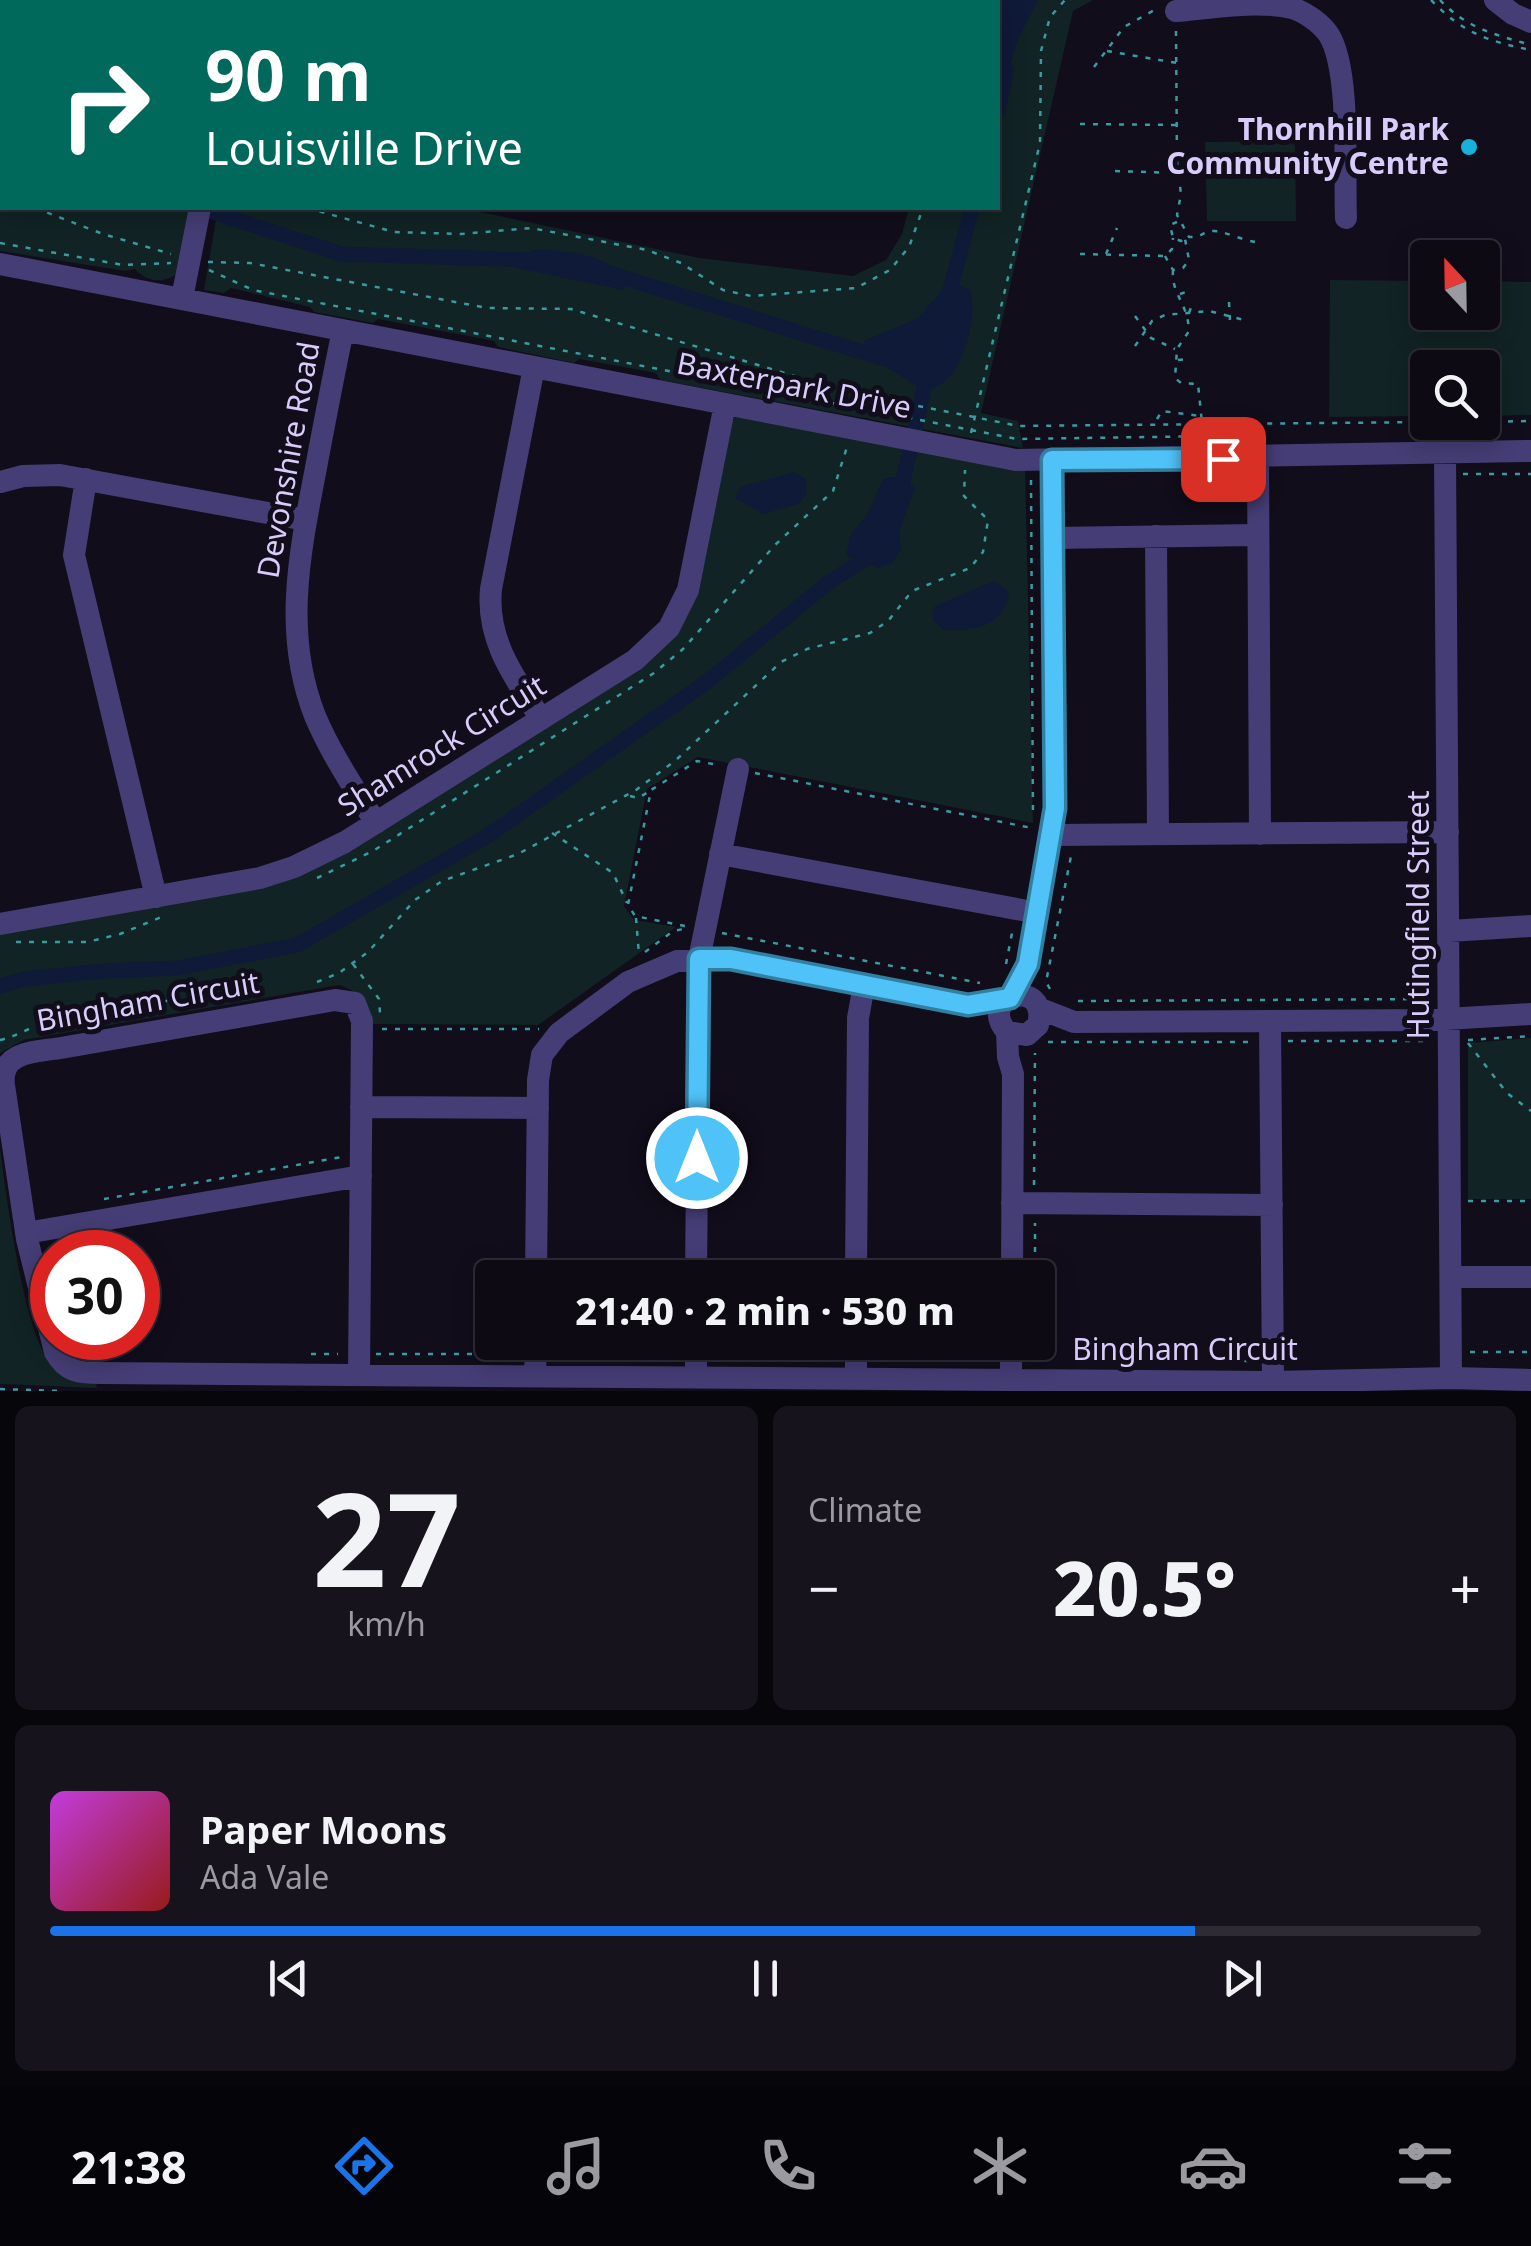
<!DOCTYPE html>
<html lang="en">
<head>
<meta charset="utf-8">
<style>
	body { margin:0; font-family:"Noto Sans",sans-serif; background:#16131d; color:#f1f3f6; height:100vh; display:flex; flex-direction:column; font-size:38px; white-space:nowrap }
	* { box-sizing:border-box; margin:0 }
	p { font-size:32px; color:#9a9aa0 }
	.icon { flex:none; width:55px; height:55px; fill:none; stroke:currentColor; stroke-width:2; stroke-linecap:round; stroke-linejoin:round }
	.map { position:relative; height:1391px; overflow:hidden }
	.drawer { display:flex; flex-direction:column; gap:15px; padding:15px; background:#07060b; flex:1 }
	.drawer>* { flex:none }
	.hud { position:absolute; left:0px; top:0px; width:1000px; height:210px; box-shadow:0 5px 25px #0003,0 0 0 2px #2d2b34; background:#00695c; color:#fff; overflow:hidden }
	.needle { width:65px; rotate:338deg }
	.tools { position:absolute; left:1410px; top:240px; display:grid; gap:20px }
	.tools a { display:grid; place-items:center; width:90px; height:90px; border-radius:10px; background:#0d0a14; box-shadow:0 5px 25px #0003,0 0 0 2px #2d2b34; font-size:50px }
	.speed { position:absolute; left:30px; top:1230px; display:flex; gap:20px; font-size:50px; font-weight:700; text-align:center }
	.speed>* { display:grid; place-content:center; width:130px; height:130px; border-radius:50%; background:#0d0a14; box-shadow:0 5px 25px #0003,0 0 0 2px #2d2b34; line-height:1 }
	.speed .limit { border:15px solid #d22; background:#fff; color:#111 }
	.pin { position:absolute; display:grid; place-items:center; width:85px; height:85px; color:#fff; margin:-42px; border-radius:20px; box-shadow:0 5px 15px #0006 }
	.me { position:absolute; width:110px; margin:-55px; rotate:0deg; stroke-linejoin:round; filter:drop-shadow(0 0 8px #0008) }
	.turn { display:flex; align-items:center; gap:35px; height:210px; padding:0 40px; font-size:45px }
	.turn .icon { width:130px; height:130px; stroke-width:2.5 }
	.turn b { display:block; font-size:70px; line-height:85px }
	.big { font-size:75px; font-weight:800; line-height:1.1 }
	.drawer .widget { flex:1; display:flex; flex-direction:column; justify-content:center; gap:15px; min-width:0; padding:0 35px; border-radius:15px; background:#16131d }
	.drawer .dial { align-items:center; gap:0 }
	.dial b { font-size:130px; line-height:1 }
	.song { display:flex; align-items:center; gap:30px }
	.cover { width:120px; height:120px; border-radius:15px; background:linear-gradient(135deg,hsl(290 70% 55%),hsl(0 70% 35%)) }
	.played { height:10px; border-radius:5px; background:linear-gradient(90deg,#1a73e8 80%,#2d2b34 80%) }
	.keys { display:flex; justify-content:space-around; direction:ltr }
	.heat { display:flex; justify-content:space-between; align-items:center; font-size:55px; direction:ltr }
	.drawer .tiles { flex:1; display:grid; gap:15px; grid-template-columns:1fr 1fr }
	.widget:last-child { grid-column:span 2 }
	.trip { position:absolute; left:475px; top:1260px; width:580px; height:100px; border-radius:10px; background:#0d0a14; box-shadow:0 5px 25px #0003,0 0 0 2px #2d2b34; font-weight:800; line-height:100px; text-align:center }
	.dock { display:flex; height:160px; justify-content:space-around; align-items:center; background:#050408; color:#9a9aa0 }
	.dock .icon { width:70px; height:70px }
	.dock .selected { color:#1a73e8 }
	.dock b { font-size:45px; color:#f1f3f6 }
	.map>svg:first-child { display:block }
	.green { fill:#112324 }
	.water { fill:#0f1a38 }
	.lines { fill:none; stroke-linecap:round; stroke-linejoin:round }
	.canal { stroke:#0f1a38; stroke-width:15 }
	.path { stroke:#399ca1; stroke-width:2.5; stroke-dasharray:5 8; stroke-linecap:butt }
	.minor { stroke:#453d75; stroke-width:22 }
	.route-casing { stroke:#337fa1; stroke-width:25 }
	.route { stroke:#4fc3f7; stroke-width:18 }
	.poi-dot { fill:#18b1da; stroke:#110d1b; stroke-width:4 }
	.labels { text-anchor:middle; stroke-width:10; stroke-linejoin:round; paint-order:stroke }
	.poi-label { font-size:30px; font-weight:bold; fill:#d7ccfa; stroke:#110d1b; text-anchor:end }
	.street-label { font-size:30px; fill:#d7ccfa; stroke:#110d1b }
</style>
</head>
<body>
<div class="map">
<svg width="1531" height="1391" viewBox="0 0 1531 1391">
	<rect width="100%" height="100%" fill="#110d1b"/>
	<!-- green -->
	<path class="green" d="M960,0H1093L1073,11L981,413L1018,421L1023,448L660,380L656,373L579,359L574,363L498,347L494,341L378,319L373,323L314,312L310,307L231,288L224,293L204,290L218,208H462L699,258L853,276L886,260L902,234L909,208H998V2H959Z
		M0,114L2,208H191L177,274C163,284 146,282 135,269L125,271L0,251Z
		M1295,141L1296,221H1207L1205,142Z
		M1330,280L1427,281L1428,312H1482L1483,281L1531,282V415L1483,416L1482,368H1428L1427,416L1329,417Z
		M747,414L1025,465L1033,823L698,757L647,789L624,906L634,920L676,927L538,1025L369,1024C365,1002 361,992 339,985L24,1040L0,1053V929L264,883L674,633L729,430L734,418Z
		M1531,1038V1199H1468V1043Z
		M0,1149C6,1193 24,1337 52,1365C62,1374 82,1376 95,1379L97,1388L0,1384Z"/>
	<!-- water -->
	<path class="water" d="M999,0H1038L1019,37L1004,86L998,88Z
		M533,250C570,250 600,254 629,278L624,290L517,268L516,260Z
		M959,285L971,290C976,318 967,360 945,381C940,386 931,388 923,390L864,353V341L917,319L941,292Z
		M795,472L806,480L807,494L798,504L763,514L735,498L740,487Z
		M893,477L905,478L915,488L899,532L901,549L892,563L879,568L846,556L850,536L868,513L883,479Z
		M994,581L1006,589L1009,595C1000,628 974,631 944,630L932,619L935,606Z"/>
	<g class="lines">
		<!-- canal -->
		<path class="canal" d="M998,110L1007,70
			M0,158H2
			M213,212L341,254L536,260
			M612,274L881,358
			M946,305L972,208
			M900,494L928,371
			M0,986L24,979L103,971L177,968L297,945L489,835L708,681L829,582L870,556L874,546"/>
		<!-- path -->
		<path class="path" d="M1431,0C1463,33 1487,41 1531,50
			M1440,0C1466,28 1496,35 1531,45
			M965,2L966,0
			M1176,31L1177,162L1181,194L1177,215L1189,237C1200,238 1204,231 1214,231C1224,231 1244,241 1256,242
			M1107,51L1177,63
			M1094,67L1124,27L1158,8
			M1080,124L1176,125
			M0,138H2
			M1115,171L1178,173
			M0,200H2
			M35,208L103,234L171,254
			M307,208L394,232L461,234L531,228L647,250L681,263L723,290L751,296L856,288L890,270L909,247L923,208
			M1177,222L1170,225L1173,238L1181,241L1186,238
			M0,243L123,265L171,263
			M1080,254L1165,256L1172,249L1173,238
			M1106,254L1117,228
			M1165,256L1173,270L1183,268L1189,260L1185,239
			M208,262L250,263L487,308L571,309L848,392L1019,426L1428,422
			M209,270L253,290L1017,439L1217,436
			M1173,270C1171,294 1188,303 1189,331L1177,349L1175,378L1181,383L1198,384L1202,423
			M1180,294L1189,291
			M1229,302L1230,321
			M1189,313L1193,302
			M1135,316L1151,338L1175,349
			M1135,346L1152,321L1165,315L1209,311L1248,321
			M1178,360L1188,359
			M1157,419L1162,411L1200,416
			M1482,422L1531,421
			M971,433L1040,143L1041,51L1050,17L1065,0
			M1463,474H1531
			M1031,480L1033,817
			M755,773L1032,828
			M630,796L638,798L650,791
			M552,833L613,873L627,903
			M317,878L373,851L654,673L683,649L775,545L833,491L847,447
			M636,918L639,955
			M685,926L635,916L628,905L651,790L697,761L718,765
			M722,933L980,983
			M16,942H87L120,934L164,916
			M645,952L673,931L684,929
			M353,964L379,999L380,1013
			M1006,964L1013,928
			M317,982L339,973L368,952L415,900L442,881L518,854L636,790L676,760L781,662L807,649L870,633L888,621L912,591L970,568L983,552L988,520L964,496L965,470
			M1050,989L1046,982L1071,856
			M1078,1001L1429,999
			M382,1029H539
			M0,1040C22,1035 43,1020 65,1013C112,997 158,1001 206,1002
			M1468,1040L1531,1036
			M1288,1041H1430
			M1048,1042H1250
			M1468,1043L1507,1093L1531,1111
			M1034,1185L1035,1053
			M104,1199L342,1157
			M1468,1201H1531
			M1035,1278V1223
			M1034,1342L1035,1361
			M1470,1352H1531
			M311,1354H338
			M376,1354H518
			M1218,1361H1255
			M0,1389L61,1391"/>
		<!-- minor -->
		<path class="minor" d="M1495,0L1513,14L1531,22
			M66,2V0
			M241,2L242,0
			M1176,11C1211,8 1258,0 1292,8C1305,12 1321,23 1329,35C1351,71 1344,173 1346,218
			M0,109H2
			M0,264L1016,460L1531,451
			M182,298L200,208
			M343,330C333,378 324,425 315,473C299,556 283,635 315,716C331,754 354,788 376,823
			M534,367L491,589C486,641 515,678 541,719
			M1445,453L1451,1378
			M1258,458L1260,834
			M86,479L74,555L156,897
			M0,482L23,476L60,475L306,520
			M1156,536L1158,834
			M1052,538L1257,535
			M1052,835L1448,832
			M720,854L1038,913
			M0,924L260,878L294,867L345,842L635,660L669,628L688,590L725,404
			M1449,931L1531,926
			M1010,998L1028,965L1055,808L1052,460
			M1038,1008L1074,1022L1429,1020L1531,1014
			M1270,1021L1273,1382
			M1007,1032L1027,1035L1038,1025C1050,976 975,995 1007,1032L1008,1057L1013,1074L1012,1278
			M361,1107L538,1108
			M1012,1203L1272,1205
			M26,1233L361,1176
			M1451,1277H1531
			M536,1278L538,1080L542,1055L559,1033L628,982L677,961L731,959L968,1005L1006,1000
			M696,1278L699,959L738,769
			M856,1278L858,1018L864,985
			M359,1375L362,1021L355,1003L335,1000L61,1048C35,1052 0,1051 4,1085L27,1239L55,1352C66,1372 79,1373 100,1373L1273,1382L1451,1378L1531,1380
			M535,1376L536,1342
			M696,1377V1342
			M856,1378V1342
			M1011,1380V1342"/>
	</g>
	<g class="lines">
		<defs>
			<path id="route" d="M697,1158L699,959H731L968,1005L1010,998L1028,964L1055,808L1052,460L1223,459"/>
		</defs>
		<!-- route casing -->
		<use href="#route" class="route-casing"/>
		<!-- route -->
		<use href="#route" class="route"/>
	</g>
	<!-- markers -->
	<circle class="poi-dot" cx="1469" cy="147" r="10"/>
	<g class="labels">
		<!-- poi labels -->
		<g class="poi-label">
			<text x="1449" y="140">Thornhill Park<tspan x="1449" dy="34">Community Centre</tspan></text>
		</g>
		<!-- street labels -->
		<g class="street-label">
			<text transform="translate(794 386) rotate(11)" y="10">Baxterpark Drive</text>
			<text transform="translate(289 460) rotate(-80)" y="10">Devonshire Road</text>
			<text transform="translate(442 746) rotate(-32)" y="10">Shamrock Circuit</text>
			<text transform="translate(1419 915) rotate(-90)" y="10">Hutingfield Street</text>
			<text transform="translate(148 1002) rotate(-10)" y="10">Bingham Circuit</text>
			<text x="1185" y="1360">Bingham Circuit</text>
		</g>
	</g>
</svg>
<div class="tools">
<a><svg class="needle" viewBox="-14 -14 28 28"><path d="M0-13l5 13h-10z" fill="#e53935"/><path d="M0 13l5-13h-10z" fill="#9a9aa0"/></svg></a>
<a><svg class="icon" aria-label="search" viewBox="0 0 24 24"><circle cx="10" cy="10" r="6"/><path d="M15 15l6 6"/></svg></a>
</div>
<div class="speed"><div class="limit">30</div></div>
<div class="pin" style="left:1223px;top:459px;background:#d93025"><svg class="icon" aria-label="arrive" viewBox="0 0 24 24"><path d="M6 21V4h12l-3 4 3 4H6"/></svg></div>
<svg class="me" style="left:697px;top:1158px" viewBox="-20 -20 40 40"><circle r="17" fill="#4fc3f7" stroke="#fff" stroke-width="3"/><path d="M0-11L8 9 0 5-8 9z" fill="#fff"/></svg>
<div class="trip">21:40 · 2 min · 530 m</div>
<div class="hud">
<div class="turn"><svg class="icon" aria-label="right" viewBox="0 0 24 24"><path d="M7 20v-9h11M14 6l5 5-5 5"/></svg><div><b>90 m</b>Louisville Drive</div></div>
</div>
</div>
<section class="drawer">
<div class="tiles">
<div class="widget dial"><b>27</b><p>km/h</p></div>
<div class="widget"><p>Climate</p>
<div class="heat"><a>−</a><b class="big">20.5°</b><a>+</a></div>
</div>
<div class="widget">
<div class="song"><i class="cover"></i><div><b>Paper Moons</b><p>Ada Vale</p></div></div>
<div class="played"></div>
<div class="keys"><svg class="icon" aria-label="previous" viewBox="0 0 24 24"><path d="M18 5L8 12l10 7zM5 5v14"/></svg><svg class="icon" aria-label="pause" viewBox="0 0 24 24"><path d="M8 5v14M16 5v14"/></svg><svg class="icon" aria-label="next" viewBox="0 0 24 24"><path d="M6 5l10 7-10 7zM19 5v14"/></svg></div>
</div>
</div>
</section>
<nav class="dock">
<b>21:38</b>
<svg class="icon selected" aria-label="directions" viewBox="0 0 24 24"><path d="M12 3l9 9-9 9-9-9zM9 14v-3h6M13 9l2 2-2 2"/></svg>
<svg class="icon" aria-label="music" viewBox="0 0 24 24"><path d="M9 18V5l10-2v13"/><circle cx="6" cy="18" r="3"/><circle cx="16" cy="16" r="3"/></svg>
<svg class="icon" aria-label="phone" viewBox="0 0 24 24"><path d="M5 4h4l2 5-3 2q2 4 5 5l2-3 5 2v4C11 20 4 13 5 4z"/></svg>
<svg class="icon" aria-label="climate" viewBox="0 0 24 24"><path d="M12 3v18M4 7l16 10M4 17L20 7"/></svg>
<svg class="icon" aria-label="car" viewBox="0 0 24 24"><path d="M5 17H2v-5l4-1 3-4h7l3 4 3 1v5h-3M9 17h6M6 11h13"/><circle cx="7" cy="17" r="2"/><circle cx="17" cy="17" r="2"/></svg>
<svg class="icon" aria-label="filters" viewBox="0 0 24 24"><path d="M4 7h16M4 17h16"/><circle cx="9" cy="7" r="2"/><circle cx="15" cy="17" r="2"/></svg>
</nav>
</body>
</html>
